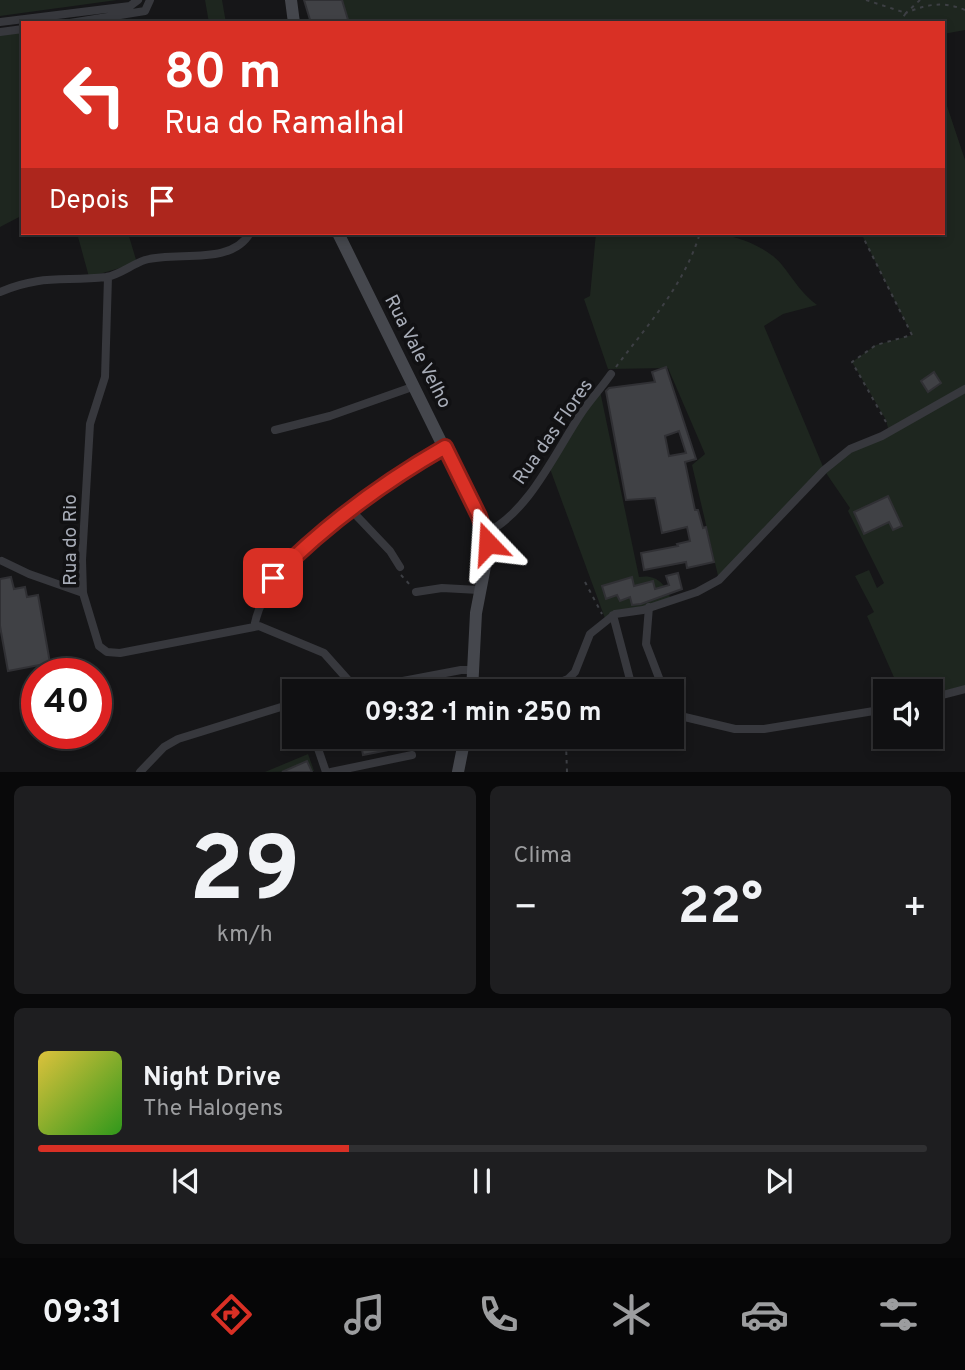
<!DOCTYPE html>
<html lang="pt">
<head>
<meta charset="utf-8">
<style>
	body { margin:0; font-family:Overpass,sans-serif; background:#1e1e20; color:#f1f3f6; height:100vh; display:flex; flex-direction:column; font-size:26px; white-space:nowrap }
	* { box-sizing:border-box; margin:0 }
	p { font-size:23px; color:#9c9d9f }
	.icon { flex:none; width:38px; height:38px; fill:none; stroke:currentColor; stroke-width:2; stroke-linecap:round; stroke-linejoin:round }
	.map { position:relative; height:772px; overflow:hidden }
	.details { display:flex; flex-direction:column; gap:14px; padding:14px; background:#09090a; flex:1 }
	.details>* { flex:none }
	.top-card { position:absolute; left:21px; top:21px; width:924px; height:214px; border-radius:0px; box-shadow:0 4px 10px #0003,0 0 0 2px #303032; background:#d93025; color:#fff; overflow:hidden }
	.buttons { position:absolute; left:873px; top:679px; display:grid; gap:14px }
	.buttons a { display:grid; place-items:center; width:70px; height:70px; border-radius:0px; background:#101012; box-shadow:0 4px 10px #0003,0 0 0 2px #303032; font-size:35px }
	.speed { position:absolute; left:21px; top:658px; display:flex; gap:14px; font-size:35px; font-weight:700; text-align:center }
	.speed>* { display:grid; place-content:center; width:91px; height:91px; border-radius:50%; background:#101012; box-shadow:0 4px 10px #0003,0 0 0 2px #303032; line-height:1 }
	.speed .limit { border:10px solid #d22; background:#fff; color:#111 }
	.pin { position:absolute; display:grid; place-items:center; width:60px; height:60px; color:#fff; margin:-30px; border-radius:14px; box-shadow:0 4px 10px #0006 }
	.me { position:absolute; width:77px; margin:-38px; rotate:340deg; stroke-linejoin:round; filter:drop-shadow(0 0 5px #0008) }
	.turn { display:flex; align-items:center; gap:24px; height:147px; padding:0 28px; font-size:32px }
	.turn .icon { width:91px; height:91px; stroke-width:2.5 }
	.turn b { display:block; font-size:49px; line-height:60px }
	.then { display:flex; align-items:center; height:66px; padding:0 28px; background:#0003; gap:14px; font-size:26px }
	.big { font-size:52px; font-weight:700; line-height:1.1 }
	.details .widget { flex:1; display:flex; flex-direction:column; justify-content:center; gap:10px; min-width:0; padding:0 24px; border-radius:10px; background:#1e1e20 }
	.details .dial { align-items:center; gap:0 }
	.dial b { font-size:91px; line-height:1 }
	.song { display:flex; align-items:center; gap:21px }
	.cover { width:84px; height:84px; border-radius:10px; background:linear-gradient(135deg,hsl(50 70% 55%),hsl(110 70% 35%)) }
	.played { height:7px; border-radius:4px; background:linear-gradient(90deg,#d93025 35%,#303032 35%) }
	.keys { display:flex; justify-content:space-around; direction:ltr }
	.heat { display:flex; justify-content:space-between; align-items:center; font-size:38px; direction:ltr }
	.details .tiles { flex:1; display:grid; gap:14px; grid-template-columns:1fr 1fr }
	.widget:last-child { grid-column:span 2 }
	.trip { position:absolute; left:282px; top:679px; width:402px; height:70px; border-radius:0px; background:#101012; box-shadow:0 4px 10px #0003,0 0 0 2px #303032; font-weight:700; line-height:70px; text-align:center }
	.menu { display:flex; height:112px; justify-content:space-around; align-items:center; background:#060607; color:#9c9d9f }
	.menu .icon { width:49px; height:49px }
	.menu .selected { color:#d93025 }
	.menu b { font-size:32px; color:#f1f3f6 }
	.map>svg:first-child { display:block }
	.green { fill:#1e261f }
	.building { fill:#404145; stroke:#303034; stroke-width:2; fill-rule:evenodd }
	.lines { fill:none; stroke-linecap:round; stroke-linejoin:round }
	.path { stroke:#3d3f44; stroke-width:2; stroke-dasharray:3.5 5; stroke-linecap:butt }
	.street { stroke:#37383d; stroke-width:8 }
	.secondary { stroke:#45474d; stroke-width:12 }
	.route-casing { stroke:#8d1f18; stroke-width:18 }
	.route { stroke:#d93025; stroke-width:12 }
	.labels { text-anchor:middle; stroke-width:7; stroke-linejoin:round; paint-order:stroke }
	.street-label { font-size:19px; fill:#a8adb8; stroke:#111113 }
</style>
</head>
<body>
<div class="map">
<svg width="965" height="772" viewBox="0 0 965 772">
	<rect width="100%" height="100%" fill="#161618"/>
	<!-- green -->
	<path class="green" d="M0,0H117L0,16Z
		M205,0H222L226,23H209Z
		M342,0H965V30L943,34V23H349Z
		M23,32V215L0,227V34Z
		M943,94L965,160V689L931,698V691H900L867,616L874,612L855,576L869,570L877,588L884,583L848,511L850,508L824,470L719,580L692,465L705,454L668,368L608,369L584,299L590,296L596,233H698V235C723,229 765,244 782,265C794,280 801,293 817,305L783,314L764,326L824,469L850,449L889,432L886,420L852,362L876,345L912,335L861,233H943Z
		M77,233H128L137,263L89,277Z
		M600,391L639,577C657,574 665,584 671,599L606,621L549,466Z
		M308,754L314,771L265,772Z"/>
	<!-- building -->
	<path class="building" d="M304,0H342L349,23H311Z
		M666,367L696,459L685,462L695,510H698L703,528L706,527L714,562L687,568L686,562L644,570L641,553L678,546L677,544L690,541L687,527L662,533L655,498L626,500L606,391L609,388L655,382L652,372ZM679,431L686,453L669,456L665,436Z
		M934,372L941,383L928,392L921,381Z
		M888,496L902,526L893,530L889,522L864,534L854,512Z
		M678,573L682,589L641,604L632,605L630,597L620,601L617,595L606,599L602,586L632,577L634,586L653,581L655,589L669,585L666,576Z
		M11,577L14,589L25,587L27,597L38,595L50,663L8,671L0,626V579Z
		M369,737H402L404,747L363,755L360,739Z
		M307,761L312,772H282Z"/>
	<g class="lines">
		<!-- path -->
		<path class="path" d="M866,0L906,13L901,20L892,23
			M920,0L906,13C927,4 943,1 965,10
			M861,233L912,335L876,345L852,362L886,422
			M616,367C648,324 684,286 700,233
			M401,575L411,586
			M585,582L602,614
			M418,748L453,740
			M567,772L566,744L578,737"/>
		<!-- street -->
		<path class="street" d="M0,22L130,6L138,0
			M70,23L145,11L150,0
			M0,32L23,29
			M108,277L105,377L90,424L82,560L83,593L99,646L107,652L120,653L259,626L324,653L357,690
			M0,292C42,274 64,282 106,277C120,275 132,264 145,260C178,251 231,266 250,233
			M275,430L330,416L415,386
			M352,511L390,551L400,567
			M486,533C530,511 555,452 582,412C591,399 602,387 611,374
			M2,561L29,574L83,593
			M416,592L442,588L479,590
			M649,607L646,644L664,691
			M613,615L633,691
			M254,627C265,573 309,541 352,511C362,504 371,494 381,486C401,471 423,459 445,447
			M568,679L586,691
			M350,691L461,670H473
			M539,691L568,679L575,672L590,634L615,614L643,610L697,592L719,580L824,470L850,449L882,436L965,389
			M931,698L965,689
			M672,714L735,729H764L886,709
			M314,737L326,772
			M140,772L164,747L178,739L294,703
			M331,772L412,755"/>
		<!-- secondary -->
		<path class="secondary" d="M291,0L294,23
			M338,233L486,533L487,556L476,613L472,691
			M458,772L465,737"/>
	</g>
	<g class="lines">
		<defs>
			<path id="route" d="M273,578C324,526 382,483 445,447L479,516L488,543"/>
		</defs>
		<!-- route casing -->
		<use href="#route" class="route-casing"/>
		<!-- route -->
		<use href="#route" class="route"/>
	</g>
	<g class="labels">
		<!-- street labels -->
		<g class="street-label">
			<text transform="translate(419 351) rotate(63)" y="7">Rua Vale Velho</text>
			<text transform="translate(552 431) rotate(-55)" y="7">Rua das Flores</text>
			<text transform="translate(69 540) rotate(-90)" y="7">Rua do Rio</text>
		</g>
	</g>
</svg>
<div class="buttons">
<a><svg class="icon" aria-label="sound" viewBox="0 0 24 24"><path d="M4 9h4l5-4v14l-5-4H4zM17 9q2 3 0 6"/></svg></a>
</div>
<div class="speed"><div class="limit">40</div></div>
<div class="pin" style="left:273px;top:578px;background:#d93025"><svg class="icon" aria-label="arrive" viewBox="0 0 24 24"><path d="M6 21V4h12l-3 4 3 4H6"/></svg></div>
<svg class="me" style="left:488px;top:543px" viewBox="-20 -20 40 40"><path d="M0-17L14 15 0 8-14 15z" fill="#d93025" stroke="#fff" stroke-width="4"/></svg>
<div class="trip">09:32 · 1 min · 250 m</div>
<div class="top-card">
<div class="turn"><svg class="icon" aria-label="left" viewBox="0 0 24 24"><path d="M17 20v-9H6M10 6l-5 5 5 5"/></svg><div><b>80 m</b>Rua do Ramalhal</div></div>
<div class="then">Depois<svg class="icon" aria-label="arrive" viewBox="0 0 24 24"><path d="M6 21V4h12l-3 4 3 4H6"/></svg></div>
</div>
</div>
<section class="details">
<div class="tiles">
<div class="widget dial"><b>29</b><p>km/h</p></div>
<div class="widget"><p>Clima</p>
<div class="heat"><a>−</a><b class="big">22°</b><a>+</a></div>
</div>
<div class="widget">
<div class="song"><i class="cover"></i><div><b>Night Drive</b><p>The Halogens</p></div></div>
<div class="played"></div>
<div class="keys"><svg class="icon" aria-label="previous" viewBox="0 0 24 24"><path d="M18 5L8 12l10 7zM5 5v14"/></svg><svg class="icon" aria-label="pause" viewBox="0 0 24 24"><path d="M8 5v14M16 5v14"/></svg><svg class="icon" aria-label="next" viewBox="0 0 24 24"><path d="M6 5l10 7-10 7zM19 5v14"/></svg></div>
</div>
</div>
</section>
<nav class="menu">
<b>09:31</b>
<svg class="icon selected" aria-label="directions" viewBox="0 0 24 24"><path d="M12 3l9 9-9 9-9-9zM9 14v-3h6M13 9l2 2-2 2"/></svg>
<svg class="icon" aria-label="music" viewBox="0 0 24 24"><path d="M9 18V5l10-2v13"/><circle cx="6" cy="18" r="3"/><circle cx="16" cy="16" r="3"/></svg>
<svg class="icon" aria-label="phone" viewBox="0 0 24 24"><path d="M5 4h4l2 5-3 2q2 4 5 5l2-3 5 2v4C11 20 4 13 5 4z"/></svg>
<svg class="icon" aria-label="climate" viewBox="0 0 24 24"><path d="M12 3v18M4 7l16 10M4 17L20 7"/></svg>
<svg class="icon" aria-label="car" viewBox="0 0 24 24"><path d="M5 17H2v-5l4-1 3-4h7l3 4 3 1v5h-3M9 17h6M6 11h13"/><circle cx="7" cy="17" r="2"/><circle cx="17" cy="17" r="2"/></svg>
<svg class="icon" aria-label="filters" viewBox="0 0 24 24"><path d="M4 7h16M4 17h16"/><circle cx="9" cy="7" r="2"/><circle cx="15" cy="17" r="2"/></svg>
</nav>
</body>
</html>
